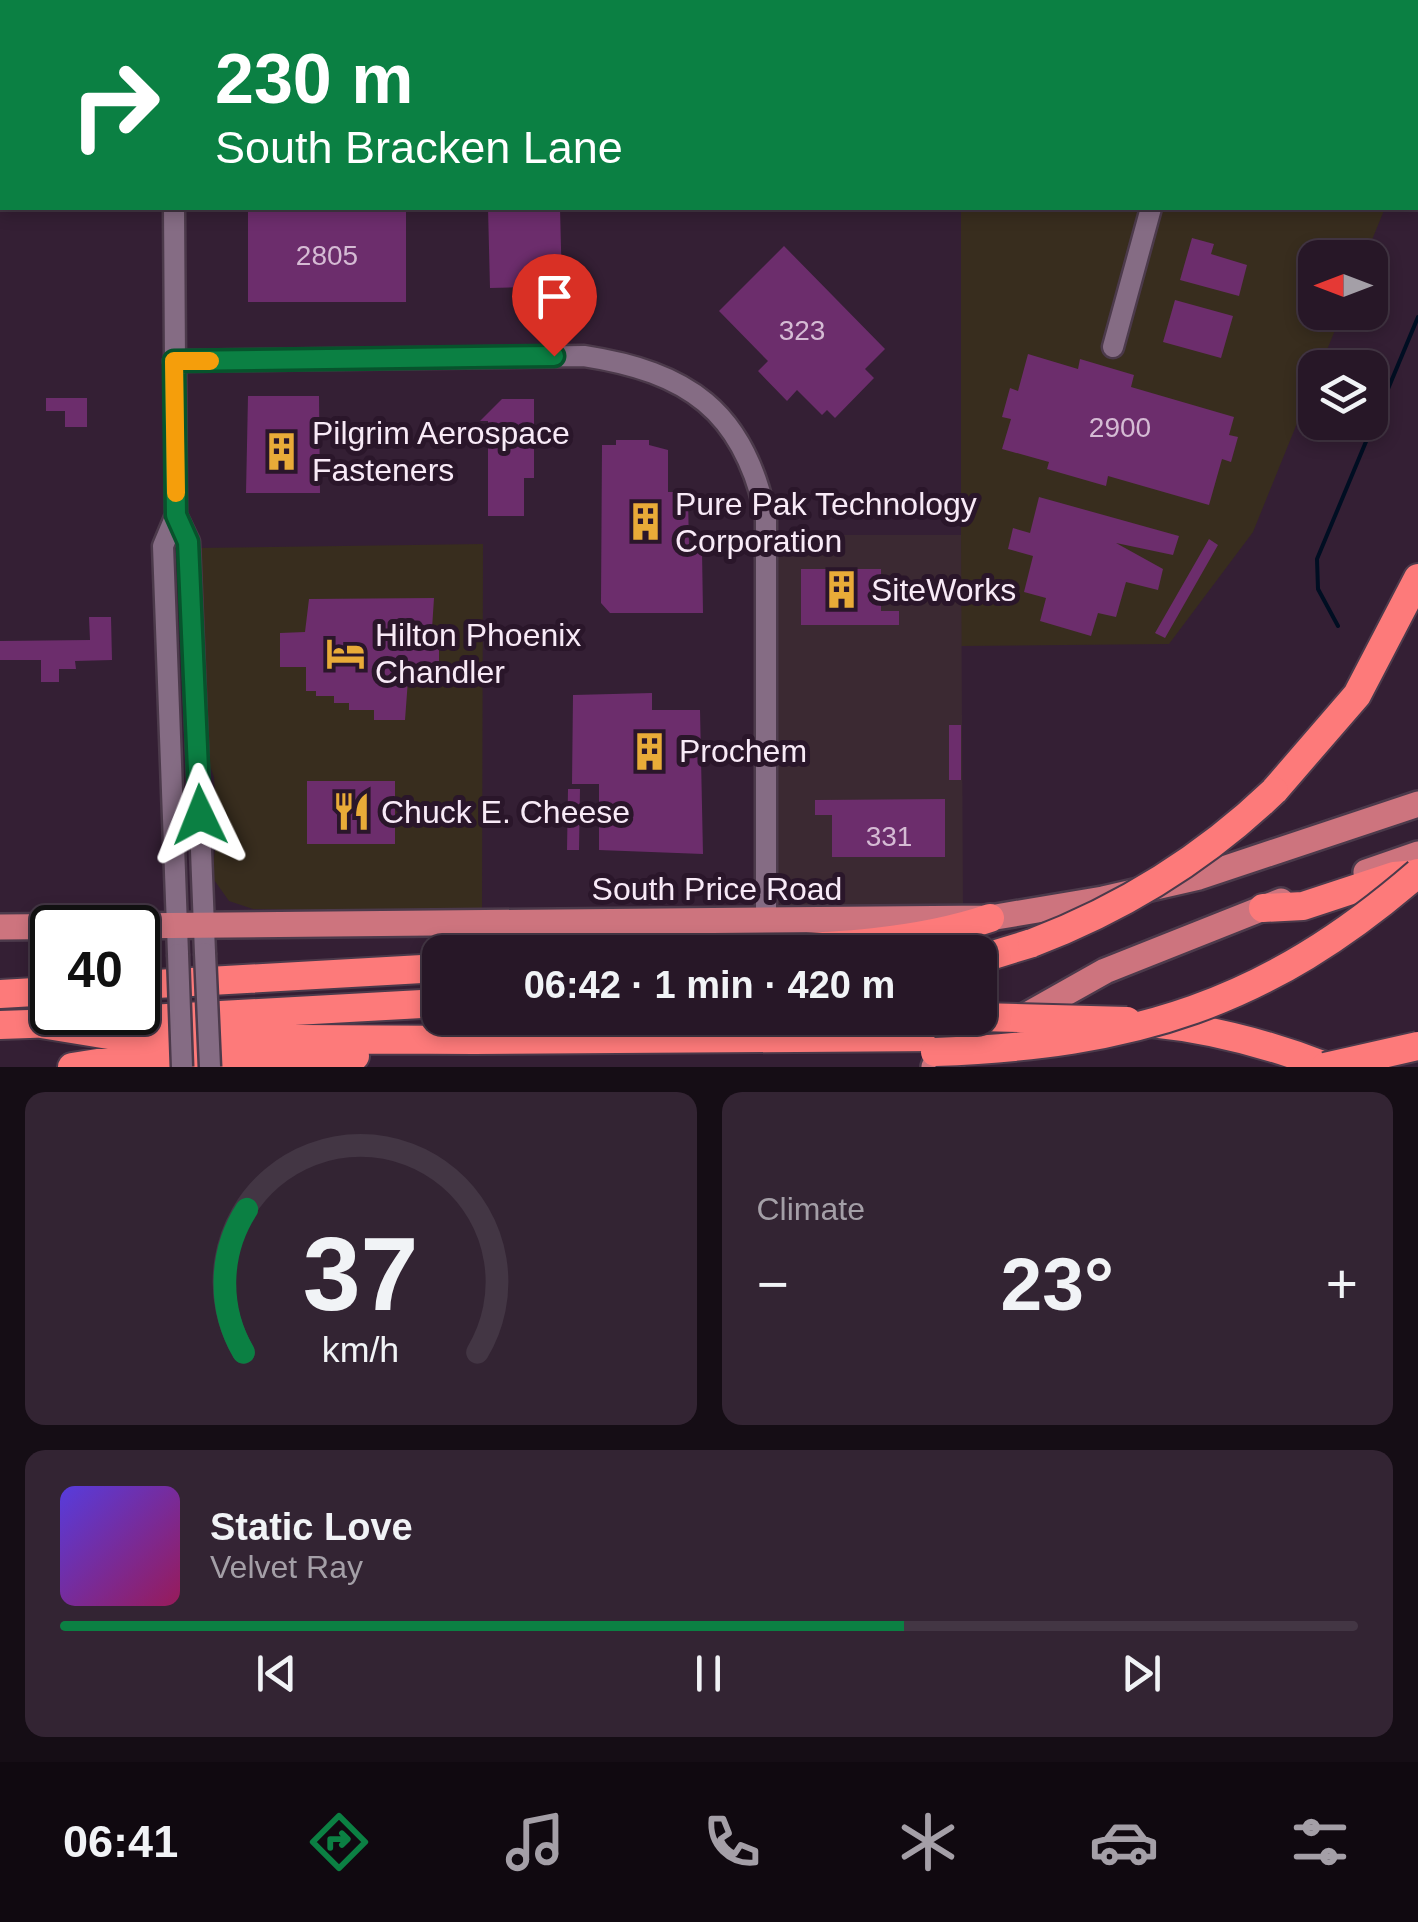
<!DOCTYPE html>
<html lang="en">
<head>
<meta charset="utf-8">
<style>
	body { margin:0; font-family:Helvetica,sans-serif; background:#332433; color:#f1f3f6; height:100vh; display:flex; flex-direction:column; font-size:38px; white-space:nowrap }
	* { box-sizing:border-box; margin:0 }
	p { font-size:32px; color:#a49fa7 }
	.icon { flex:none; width:55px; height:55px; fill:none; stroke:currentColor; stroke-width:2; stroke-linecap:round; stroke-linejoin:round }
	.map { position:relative; height:1067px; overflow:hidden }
	.sheet { display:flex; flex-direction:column; gap:25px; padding:25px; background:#150d15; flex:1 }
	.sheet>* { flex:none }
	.top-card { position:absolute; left:0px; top:0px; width:1420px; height:210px; box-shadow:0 5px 15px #0003,0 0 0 2px #433644; background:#0b8043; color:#fff; overflow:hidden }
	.needle { width:65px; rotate:270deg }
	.buttons { position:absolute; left:1298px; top:240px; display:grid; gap:20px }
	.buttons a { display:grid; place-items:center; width:90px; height:90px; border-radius:20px; background:#271727; box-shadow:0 5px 15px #0003,0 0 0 2px #433644; font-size:50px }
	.speed { position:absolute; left:30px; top:905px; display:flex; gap:20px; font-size:50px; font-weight:700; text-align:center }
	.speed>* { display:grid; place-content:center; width:130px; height:130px; border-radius:50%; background:#271727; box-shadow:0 5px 15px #0003,0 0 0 2px #433644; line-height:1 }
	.speed .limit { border:5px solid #111; border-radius:15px; background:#fff; color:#111 }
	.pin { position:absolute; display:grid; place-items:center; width:85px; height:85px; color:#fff; margin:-102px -42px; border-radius:50% 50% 50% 0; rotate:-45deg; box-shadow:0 0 10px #0007 }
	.pin .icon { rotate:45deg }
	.me { position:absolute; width:110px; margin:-55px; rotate:358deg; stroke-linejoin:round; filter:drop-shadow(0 0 8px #0008) }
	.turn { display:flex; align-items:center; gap:35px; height:210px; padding:0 50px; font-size:45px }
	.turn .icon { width:130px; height:130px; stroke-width:2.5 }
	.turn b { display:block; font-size:70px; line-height:85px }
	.big { font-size:75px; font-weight:600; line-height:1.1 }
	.sheet .widget { flex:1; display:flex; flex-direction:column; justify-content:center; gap:15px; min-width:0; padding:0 35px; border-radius:20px; background:#332433 }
	.sheet .dial { align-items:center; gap:0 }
	.dial svg { height:260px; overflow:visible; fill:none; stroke:#433644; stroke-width:7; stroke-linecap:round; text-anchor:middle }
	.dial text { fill:#f1f3f6; stroke:none }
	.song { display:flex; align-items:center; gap:30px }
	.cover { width:120px; height:120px; border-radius:15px; background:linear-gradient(135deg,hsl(250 70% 55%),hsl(330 70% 35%)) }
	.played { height:10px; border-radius:5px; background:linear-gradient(90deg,#0b8043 65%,#433644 65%) }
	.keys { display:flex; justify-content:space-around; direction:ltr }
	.heat { display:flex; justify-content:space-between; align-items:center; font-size:55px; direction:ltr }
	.sheet .tiles { flex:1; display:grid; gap:25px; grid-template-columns:1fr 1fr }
	.widget:last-child { grid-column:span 2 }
	.trip { position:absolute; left:422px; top:935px; width:575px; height:100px; border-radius:20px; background:#271727; box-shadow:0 5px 15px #0003,0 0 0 2px #433644; font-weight:600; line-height:100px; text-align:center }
	.tab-bar { display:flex; height:160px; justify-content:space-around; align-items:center; background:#100910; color:#a49fa7 }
	.tab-bar .icon { width:70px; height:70px }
	.tab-bar .on { color:#0b8043 }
	.tab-bar b { font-size:45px; color:#f1f3f6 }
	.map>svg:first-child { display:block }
	.commercial { fill:#382d1e }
	.industrial { fill:#3b2932 }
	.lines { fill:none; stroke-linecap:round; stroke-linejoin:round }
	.stream { stroke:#000e22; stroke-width:4 }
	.building { fill:#6c2d6c }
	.minor-casing { stroke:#4c3a4b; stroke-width:25 }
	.major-casing { stroke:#4c3a4b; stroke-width:30 }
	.highway-casing { stroke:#4c3a4b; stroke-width:32 }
	.minor { stroke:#856c84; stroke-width:20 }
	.major { stroke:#cd747e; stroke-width:25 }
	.highway { stroke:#fd7a7a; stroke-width:28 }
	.minor-bridge-casing { stroke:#4c3a4b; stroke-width:25; stroke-linecap:butt }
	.highway-bridge-casing { stroke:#4c3a4b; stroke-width:32; stroke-linecap:butt }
	.minor-bridge { stroke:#856c84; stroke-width:20 }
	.highway-bridge { stroke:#fd7a7a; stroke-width:28 }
	.route-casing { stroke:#07532c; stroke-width:25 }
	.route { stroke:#0b8043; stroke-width:18 }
	.slow { stroke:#f59e0b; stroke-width:18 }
	.labels { text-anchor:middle; stroke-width:10; stroke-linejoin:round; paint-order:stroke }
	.number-label { font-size:28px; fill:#d5bbd4 }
	.poi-label { font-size:32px; fill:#f8eaf7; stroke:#2a162a; text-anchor:start }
	.street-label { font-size:32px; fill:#f8eaf7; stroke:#2a162a }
</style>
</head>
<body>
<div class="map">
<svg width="1418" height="1067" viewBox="0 0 1418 1067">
	<rect width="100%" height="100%" fill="#341f34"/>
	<!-- commercial -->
	<path class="commercial" d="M961,0H1418V126V2Z
		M961,208H1385L1365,257L1315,258V312L1342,313L1320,367L1315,368V379L1253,532L1169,644L961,646Z
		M483,544L482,912L253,909L229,901L212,877L217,831L214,777L205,752L197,548Z"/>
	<!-- industrial -->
	<path class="industrial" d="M776,535H961L963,905L788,912L778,902Z"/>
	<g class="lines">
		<!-- stream -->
		<path class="stream" d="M1338,626L1318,589L1317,559L1418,317"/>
	</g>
	<!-- building -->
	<path class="building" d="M488,208H560L562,286L490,288Z
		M248,209H406V302H248Z
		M1192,238L1214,244L1211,254L1247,265L1239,296L1180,280Z
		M784,246L885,349L865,369L874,378L835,418L827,410L822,415L797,390L787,401L758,371L768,361L719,311Z
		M1175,300L1233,316L1221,358L1163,342Z
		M1028,354L1078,369L1080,359L1134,375L1131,387L1234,417L1229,435L1238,437L1231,462L1222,459L1209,505L1108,476L1106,486L1047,469L1049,462L1002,449L1011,419L1002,417L1010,388L1018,391Z
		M248,396H319L320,493H246Z
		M46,398H87V427H65V411H46Z
		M502,399H534V478H524V516H488V421H480Z
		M616,440H649V445L668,450V492H681L688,499L689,545L702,551L703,613H610L601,603L602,445H616Z
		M1039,497L1179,536L1173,555L1116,543L1163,569L1158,590L1126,582L1116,617L1098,613L1091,636L1040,621L1046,598L1024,592L1033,556L1008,549L1013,528L1030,533Z
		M1209,539L1218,545L1165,638L1155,633Z
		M801,569H881V611H899V625H801Z
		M434,598L431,644H439V662L409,666L405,720H374V710H349V703H334V696H316V691H306V667H280V633L305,632L309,599Z
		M89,617H111L112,660L75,661L76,669H59V682H41V660H0V641L90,640Z
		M652,693V710H700L703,854L599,850V784H572L573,695Z
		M949,725H961V780H949Z
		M307,781H395V844H307Z
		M568,789H580L579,850H567Z
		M945,799V857H832V815H815V800Z"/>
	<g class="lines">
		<defs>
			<path id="minor" d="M172,0V2
				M1212,2L1213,0
				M174,208L176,515L189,542L205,953
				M1113,347L1151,208
				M174,361L584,356C687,372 744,410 766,517V921
				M176,515L163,546L178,954"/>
			<path id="major" d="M1366,872L1418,854
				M0,927L990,918L1103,899L1199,877L1418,804
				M934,1067L1105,971L1281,901"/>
			<path id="highway" d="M1274,791L1357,695L1418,578
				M1263,908L1303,906L1394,876L1418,874
				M683,952C784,946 893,951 990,918
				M980,959L1032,943
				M138,985L440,968
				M0,994L52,991
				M131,1020L440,1003
				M447,1022L891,1018
				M1151,1023C1213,1029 1269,1044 1328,1067
				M41,1024L127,1038L474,1040L938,1037
				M0,1025L58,1023
				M72,1067L110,1061L355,1056"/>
		</defs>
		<!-- minor casing -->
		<use href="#minor" class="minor-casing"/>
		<!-- major casing -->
		<use href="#major" class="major-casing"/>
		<!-- highway casing -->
		<use href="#highway" class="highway-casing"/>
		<!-- minor -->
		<use href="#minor" class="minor"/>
		<!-- major -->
		<use href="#major" class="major"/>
		<!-- highway -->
		<use href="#highway" class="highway"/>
		<defs>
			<path id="minor-bridge" d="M205,953L210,1067
				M178,954L182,1067"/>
			<path id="highway-bridge" d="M1032,943C1124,908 1203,859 1274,791
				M980,1017L1127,1021
				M935,1052C1133,1045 1266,1005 1418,873
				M1325,1067L1418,1046"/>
		</defs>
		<!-- minor-bridge casing -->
		<use href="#minor-bridge" class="minor-bridge-casing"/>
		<!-- highway-bridge casing -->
		<use href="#highway-bridge" class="highway-bridge-casing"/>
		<!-- minor-bridge -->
		<use href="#minor-bridge" class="minor-bridge"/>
		<!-- highway-bridge -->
		<use href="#highway-bridge" class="highway-bridge"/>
	</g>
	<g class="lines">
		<defs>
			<path id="route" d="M200,815L188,542L176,515L174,361L554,356"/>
		</defs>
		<!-- route casing -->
		<use href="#route" class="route-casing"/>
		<!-- route -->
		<use href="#route" class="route"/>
		<!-- slow -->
		<path class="slow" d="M176,493L174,361H210"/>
	</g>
	<!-- icons -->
	<defs>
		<symbol id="building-bare" viewBox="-9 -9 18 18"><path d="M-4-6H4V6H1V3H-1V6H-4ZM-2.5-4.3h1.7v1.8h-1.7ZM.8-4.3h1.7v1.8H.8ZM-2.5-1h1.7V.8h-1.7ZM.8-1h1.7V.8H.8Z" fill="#e9ab38" stroke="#2a162a" stroke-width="2.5" paint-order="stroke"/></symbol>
		<symbol id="hotel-bare" viewBox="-9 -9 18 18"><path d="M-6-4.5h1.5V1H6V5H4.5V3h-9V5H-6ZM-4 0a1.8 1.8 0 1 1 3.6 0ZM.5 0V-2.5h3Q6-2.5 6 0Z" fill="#e9ab38" stroke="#2a162a" stroke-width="2.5" paint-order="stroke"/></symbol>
		<symbol id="restaurant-bare" viewBox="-9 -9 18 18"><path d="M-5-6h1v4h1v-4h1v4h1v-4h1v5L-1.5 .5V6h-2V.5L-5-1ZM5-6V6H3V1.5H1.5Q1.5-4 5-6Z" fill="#e9ab38" stroke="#2a162a" stroke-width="2.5" paint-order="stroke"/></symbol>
	</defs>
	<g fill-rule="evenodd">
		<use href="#building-bare" x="254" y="424" width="55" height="55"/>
		<use href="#building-bare" x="618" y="494" width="55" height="55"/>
		<use href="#building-bare" x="814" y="562" width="55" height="55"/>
		<use href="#hotel-bare" x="318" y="626" width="55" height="55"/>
		<use href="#building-bare" x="622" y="724" width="55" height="55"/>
		<use href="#restaurant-bare" x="324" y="784" width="55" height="55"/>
	</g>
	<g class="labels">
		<!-- number labels -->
		<g class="number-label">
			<text x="327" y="265">2805</text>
			<text x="802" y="340">323</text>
			<text x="1120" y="437">2900</text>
			<text x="889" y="846">331</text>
		</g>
		<!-- poi labels -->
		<g class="poi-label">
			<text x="312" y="444">Pilgrim Aerospace<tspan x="312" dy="37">Fasteners</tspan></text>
			<text x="675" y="515">Pure Pak Technology<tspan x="675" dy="37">Corporation</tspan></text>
			<text x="871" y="601">SiteWorks</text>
			<text x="375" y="646">Hilton Phoenix<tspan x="375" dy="37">Chandler</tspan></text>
			<text x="679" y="762">Prochem</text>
			<text x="381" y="823">Chuck E. Cheese</text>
		</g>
		<!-- street labels -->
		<g class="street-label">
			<text x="717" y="900">South Price Road</text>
		</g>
	</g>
</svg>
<div class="buttons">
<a><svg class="needle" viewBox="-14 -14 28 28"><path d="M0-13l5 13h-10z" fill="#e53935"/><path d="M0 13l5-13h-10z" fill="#a49fa7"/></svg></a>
<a><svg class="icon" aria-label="layers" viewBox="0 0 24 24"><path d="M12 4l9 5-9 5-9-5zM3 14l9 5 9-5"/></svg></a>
</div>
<div class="speed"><div class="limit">40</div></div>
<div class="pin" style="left:554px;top:356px;background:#d93025"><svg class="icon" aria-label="arrive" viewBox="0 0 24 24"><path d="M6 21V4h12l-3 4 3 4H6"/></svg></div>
<svg class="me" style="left:200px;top:815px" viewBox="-20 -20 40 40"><path d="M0-17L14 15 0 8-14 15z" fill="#0b8043" stroke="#fff" stroke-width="4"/></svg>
<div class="trip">06:42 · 1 min · 420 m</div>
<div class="top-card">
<div class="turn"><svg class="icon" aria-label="right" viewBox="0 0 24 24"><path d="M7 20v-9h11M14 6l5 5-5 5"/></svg><div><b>230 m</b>South Bracken Lane</div></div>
</div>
</div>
<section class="sheet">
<div class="tiles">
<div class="widget dial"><svg viewBox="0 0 100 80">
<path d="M14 69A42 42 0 1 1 86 69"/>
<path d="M14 69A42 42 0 0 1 15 25" stroke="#0b8043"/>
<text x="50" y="56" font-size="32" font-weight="700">37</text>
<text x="50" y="72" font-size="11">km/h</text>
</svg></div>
<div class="widget"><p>Climate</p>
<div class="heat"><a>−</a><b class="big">23°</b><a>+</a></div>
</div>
<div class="widget">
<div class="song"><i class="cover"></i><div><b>Static Love</b><p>Velvet Ray</p></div></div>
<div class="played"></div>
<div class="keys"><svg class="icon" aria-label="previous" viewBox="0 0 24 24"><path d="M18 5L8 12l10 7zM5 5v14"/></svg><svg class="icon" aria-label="pause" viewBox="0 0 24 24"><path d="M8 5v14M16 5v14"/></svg><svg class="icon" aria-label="next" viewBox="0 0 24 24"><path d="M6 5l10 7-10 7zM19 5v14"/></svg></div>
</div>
</div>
</section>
<nav class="tab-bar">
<b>06:41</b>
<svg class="icon on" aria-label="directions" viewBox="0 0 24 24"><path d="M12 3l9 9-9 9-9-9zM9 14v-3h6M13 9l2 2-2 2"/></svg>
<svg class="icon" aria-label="music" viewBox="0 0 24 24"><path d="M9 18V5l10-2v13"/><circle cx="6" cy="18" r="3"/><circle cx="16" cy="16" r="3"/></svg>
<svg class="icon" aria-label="phone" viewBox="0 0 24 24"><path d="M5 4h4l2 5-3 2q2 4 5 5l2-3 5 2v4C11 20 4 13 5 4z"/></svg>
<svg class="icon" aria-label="climate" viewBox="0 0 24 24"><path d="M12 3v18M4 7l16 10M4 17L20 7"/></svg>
<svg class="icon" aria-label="car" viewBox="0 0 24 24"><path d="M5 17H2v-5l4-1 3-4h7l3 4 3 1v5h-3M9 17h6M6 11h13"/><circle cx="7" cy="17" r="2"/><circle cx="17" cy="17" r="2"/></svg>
<svg class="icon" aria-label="filters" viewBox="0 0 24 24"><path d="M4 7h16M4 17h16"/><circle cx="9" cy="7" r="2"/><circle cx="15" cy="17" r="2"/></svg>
</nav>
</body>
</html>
